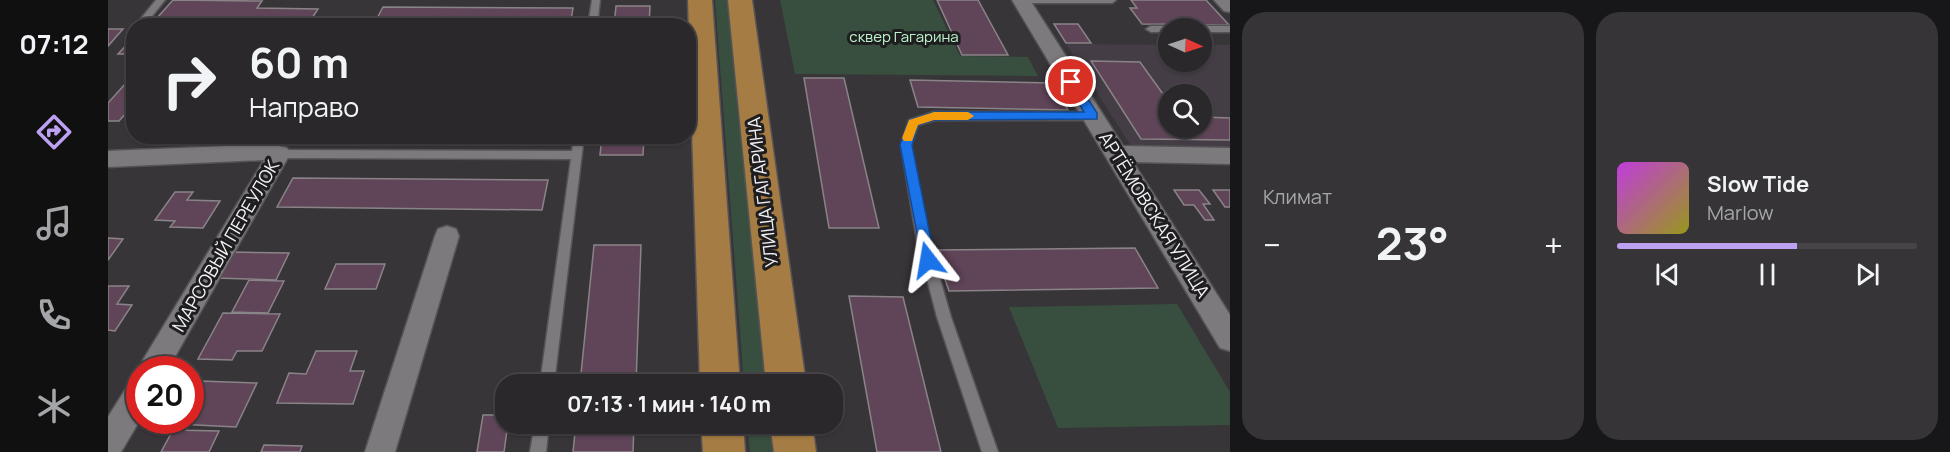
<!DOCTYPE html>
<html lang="ru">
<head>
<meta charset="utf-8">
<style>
	body { margin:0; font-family:Manrope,sans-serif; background:#363437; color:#f1f3f6; height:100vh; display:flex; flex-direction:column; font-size:22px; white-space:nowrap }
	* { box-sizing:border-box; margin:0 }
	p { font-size:20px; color:#a5a6a9 }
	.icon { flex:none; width:33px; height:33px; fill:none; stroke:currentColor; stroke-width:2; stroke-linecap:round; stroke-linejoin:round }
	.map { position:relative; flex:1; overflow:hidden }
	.drawer { display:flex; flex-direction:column; gap:12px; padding:12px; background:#171618; width:720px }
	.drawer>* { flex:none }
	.top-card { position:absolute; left:18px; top:18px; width:570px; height:126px; border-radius:24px; box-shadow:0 2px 4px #0004,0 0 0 2px #464447; background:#2a282b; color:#f1f3f6; overflow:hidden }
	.needle { width:39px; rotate:93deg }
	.buttons { position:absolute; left:1050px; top:18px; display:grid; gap:12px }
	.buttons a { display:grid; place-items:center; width:54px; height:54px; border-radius:50%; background:#2a282b; box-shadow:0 2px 4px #0004,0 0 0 2px #464447; font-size:30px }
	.speed { position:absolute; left:18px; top:356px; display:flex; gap:12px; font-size:30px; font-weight:700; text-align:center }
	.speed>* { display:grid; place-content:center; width:78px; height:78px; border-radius:50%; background:#2a282b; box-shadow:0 2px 4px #0004,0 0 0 2px #464447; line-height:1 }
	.speed .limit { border:9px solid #d22; background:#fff; color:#111 }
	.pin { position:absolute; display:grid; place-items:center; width:51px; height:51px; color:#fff; margin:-26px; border:3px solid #fff; border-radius:50%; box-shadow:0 2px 6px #0007 }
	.me { position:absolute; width:66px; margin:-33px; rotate:346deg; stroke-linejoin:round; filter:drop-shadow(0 0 4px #0008) }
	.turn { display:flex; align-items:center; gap:21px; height:126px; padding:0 24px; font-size:27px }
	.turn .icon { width:78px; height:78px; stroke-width:2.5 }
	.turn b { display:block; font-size:42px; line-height:51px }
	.big { font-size:45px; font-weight:700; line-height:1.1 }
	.drawer .card { flex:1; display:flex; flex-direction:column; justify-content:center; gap:9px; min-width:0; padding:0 21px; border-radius:24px; background:#363437 }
	.song { display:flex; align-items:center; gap:18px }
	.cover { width:72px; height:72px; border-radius:9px; background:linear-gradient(135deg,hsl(290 70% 55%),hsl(60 70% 35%)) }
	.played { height:6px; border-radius:3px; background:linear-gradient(90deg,#bca0f2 60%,#464447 60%) }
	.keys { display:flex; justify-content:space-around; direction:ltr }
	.heat { display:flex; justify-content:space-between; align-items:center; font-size:33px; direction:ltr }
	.drawer .tiles { flex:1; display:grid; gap:12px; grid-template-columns:repeat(2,1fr) }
	.trip { position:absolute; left:387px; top:374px; width:348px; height:60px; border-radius:24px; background:#2a282b; box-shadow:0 2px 4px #0004,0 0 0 2px #464447; font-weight:700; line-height:60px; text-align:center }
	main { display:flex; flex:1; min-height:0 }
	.menu { display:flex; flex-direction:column; width:108px; justify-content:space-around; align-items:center; background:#111011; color:#a5a6a9 }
	.menu .icon { width:42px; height:42px }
	.menu .current { color:#bca0f2 }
	.menu b { font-size:27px; color:#f1f3f6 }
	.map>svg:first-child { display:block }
	.built { fill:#453d46; fill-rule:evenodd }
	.green { fill:#384f3f }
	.building { fill:#604458; stroke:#898487; stroke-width:1.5 }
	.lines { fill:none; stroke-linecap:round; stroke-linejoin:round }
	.lane-casing { stroke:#565357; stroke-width:3 }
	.street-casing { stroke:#565357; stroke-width:3 }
	.primary-casing { stroke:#565357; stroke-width:3 }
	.lane { fill:#7d7a7e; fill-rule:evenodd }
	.street { fill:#7d7a7e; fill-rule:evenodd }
	.primary { fill:#a57c43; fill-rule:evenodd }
	.route { fill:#1a73e8; stroke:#114b97; stroke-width:1.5 }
	.slow { fill:#f59e0b }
	.labels { text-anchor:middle; stroke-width:6; stroke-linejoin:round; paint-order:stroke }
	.far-park-label { font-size:15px; fill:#bcf4cc; stroke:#1e1d1f }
	.street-label { font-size:18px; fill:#f3f1f4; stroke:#1e1d1f }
</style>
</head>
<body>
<main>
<nav class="menu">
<b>07:12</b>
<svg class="icon current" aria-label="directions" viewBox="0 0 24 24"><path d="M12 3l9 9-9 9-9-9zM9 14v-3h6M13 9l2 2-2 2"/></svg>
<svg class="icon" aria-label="music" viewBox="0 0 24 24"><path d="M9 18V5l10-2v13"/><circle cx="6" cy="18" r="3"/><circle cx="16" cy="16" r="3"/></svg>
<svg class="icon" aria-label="phone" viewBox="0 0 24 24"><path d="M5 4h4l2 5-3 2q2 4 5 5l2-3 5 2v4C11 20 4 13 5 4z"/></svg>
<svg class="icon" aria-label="climate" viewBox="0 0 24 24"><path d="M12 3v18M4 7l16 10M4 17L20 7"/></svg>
</nav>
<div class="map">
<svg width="1122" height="452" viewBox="0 0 1122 452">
	<rect width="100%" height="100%" fill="#383539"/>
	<!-- built -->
	<path class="built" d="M958,44L1060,45V62H1094V45H1122V150L1025,149ZM1060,94H1094V128H1060Z"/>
	<!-- green -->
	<path class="green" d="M607,0H621L660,384H636Z
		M672,0H825L852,56L920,57L930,76L687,74Z
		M1069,304L1122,392V425L950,428L901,307Z
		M639,423H664L667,452H642Z"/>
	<!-- building -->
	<path class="building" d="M65,0L154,1L149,8L210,9L199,26H134L138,20L48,19Z
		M829,0H870L900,55H854Z
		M1023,0H1098L1121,25L1034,24L1022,8H1029Z
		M508,6H542L541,26H506Z
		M275,7L465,8L462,26H265Z
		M946,24H970L983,43H958Z
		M0,29H15L0,46Z
		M26,37V54H10Z
		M983,61L1032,62L1060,101V128H1094V117L1122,118V140L1033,139Z
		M26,74V112H19L11,121H0V103Z
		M696,78H736L771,228H721Z
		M802,80L945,83L960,110L810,107Z
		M494,136H536L535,155H492Z
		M185,178L440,180L434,210L169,207Z
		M1066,190H1091L1102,204H1095L1106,220H1097L1086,205H1076Z
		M1105,190H1122V207H1117Z
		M67,192H85L79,200L112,201L95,228L62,227L67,221L47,220Z
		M0,238L15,239L0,260Z
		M486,245H533L528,384H472Z
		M1027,248L1050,288L841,291L827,250Z
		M123,252L181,253L168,280L108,278Z
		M228,264H277L268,289H217Z
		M141,280L176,281L160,313L124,312Z
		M0,286H21L9,304L24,305L7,331L0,330Z
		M741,296L795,297L833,452H769Z
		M115,313L172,314L154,351H129L124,360L90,359Z
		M208,351H249L242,371H256L245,404L169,403L181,373L198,374Z
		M92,381L149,383L128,427L69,424L71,420H82V388H88Z
		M375,415H398V423H400L396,452H369Z
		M468,423H526L525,452H465Z
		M65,430L111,431L101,452H53Z
		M156,445L194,446L192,452H153Z"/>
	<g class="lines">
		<defs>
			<path id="lane" d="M48,0H57L36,26H27Z
				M484,0H492L489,26H480Z
				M910,0H1008L1004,3H914Z
				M1060,26L1064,28H1060V32H1043L1038,29L1043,26Z
				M1122,26V32H1094V28H1090L1094,26Z
				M826,112H985L990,116L985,120H827L810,125L803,145L821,241L843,317L890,452H874L829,317L809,241L793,145L801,120Z
				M466,136H476L446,384H432L463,159L171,158L166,154L171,150L464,151Z
				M427,423H441L438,452H422Z"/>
			<path id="street" d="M904,0H922L1015,146L1122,148V164L1025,162L1122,315V351L1112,348Z
				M1106,0H1122V12L1116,11Z
				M164,144L179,148L182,154L60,369L32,371L35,360L156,160L0,167V151Z
				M339,226L348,229L351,236L287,452H257L327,236L330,229Z
				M32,378V420L13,452H0V417L22,382Z"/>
			<path id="primary" d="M580,0H604L632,384H592Z
				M620,0H644L698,384H658Z
				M593,423H635L637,452H595Z
				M662,423H704L708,452H666Z"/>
		</defs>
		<!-- lane casing -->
		<use href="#lane" class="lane-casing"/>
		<!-- street casing -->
		<use href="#street" class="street-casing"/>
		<!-- primary casing -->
		<use href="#primary" class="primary-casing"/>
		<!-- lane -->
		<use href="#lane" class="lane"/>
		<!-- street -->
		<use href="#street" class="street"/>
		<!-- primary -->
		<use href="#primary" class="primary"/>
	</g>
	<!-- route -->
	<path class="route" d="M963,78L967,79L989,113V119L826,120L810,125L804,145L827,260L825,264H815L792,145L801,120L826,112H976L958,82Z"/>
	<!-- slow -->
	<path class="slow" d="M826,112H860L866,116L860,120H826L810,125L804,141H796L794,138L801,120Z"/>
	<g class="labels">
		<!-- far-park labels -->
		<g class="far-park-label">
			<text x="796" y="42">сквер Гагарина</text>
		</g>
		<!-- street labels -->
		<g class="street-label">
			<text transform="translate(655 192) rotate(-97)" y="6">УЛИЦА ГАГАРИНА</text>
			<text transform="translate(1046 215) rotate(58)" y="6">АРТЁМОВСКАЯ УЛИЦА</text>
			<text transform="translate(118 246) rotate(-60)" y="6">МАРСОВЫЙ ПЕРЕУЛОК</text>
		</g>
	</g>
</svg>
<div class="buttons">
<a><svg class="needle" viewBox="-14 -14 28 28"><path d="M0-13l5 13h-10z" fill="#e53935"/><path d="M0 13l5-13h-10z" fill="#a5a6a9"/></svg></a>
<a><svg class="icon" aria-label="search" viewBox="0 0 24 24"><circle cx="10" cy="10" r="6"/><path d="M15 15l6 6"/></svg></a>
</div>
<div class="speed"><div class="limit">20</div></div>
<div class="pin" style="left:963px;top:82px;background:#d93025"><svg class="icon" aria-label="arrive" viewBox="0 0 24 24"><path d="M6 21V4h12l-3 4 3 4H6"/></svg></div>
<svg class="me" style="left:820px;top:260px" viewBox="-20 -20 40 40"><path d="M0-17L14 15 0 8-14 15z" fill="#1a73e8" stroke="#fff" stroke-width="4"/></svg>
<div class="trip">07:13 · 1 мин · 140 m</div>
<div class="top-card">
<div class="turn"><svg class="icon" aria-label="right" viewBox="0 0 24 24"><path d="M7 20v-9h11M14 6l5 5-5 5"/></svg><div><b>60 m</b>Направо</div></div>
</div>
</div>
<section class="drawer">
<div class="tiles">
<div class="card"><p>Климат</p>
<div class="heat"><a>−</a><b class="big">23°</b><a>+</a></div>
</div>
<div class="card">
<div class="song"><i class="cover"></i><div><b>Slow Tide</b><p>Marlow</p></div></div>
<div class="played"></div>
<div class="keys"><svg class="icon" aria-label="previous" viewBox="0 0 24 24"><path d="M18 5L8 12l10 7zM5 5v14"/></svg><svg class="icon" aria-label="pause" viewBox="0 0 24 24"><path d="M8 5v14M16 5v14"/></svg><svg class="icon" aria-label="next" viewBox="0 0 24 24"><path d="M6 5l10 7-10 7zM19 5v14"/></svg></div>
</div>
</div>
</section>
</main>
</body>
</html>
